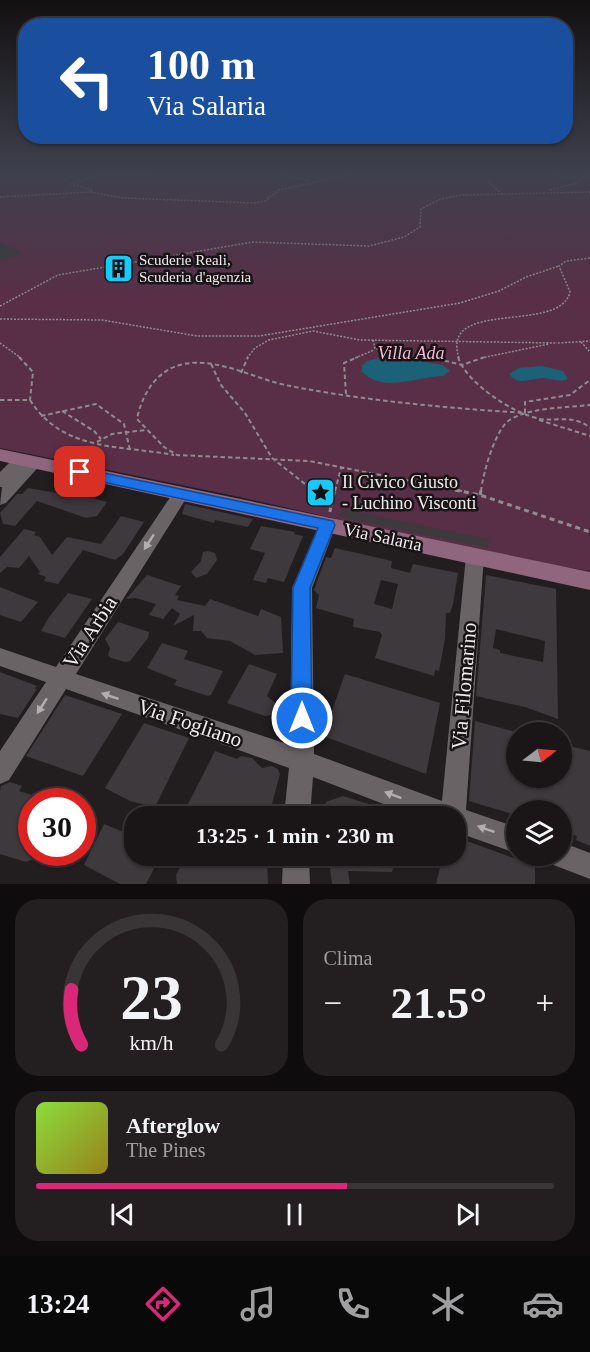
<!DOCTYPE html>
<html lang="it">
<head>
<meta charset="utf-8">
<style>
	body { margin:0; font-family:"Times New Roman",serif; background:#231f20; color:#f1f3f6; height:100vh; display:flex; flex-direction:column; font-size:22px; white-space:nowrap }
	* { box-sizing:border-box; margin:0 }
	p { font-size:20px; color:#9f9fa1 }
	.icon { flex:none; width:33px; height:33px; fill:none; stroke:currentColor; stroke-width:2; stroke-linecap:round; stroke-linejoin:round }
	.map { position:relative; height:884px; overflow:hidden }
	.side { display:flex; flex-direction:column; gap:15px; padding:15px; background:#0e0c0d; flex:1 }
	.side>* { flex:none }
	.banner { position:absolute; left:18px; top:18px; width:555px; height:126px; border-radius:24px; box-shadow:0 2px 4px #0004,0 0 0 2px #383536; background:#1a4fa0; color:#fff; overflow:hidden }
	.needle { width:39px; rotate:74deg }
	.buttons { position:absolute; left:506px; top:722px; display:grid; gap:12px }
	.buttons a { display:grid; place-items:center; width:66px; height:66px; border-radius:50%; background:#1a1617; box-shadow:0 2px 4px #0004,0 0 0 2px #383536; font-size:30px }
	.speed { position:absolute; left:18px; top:788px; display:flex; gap:12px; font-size:30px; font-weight:700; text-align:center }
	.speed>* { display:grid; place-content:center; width:78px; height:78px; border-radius:50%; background:#1a1617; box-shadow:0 2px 4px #0004,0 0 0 2px #383536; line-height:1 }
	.speed .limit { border:9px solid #d22; background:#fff; color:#111 }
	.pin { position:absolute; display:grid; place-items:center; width:51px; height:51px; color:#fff; margin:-26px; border-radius:12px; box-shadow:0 3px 9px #0006 }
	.me { position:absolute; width:66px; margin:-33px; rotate:0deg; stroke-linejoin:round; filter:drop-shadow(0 0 4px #0008) }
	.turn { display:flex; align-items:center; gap:21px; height:126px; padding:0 30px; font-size:27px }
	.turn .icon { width:78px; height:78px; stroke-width:2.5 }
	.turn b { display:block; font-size:42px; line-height:51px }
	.big { font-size:45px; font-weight:700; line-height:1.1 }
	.side .widget { flex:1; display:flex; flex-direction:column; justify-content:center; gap:9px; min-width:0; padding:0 21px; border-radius:24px; background:#231f20 }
	.side .dial { align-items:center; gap:0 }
	.dial svg { height:156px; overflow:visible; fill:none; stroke:#383536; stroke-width:7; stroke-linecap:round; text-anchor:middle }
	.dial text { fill:#f1f3f6; stroke:none }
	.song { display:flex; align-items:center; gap:18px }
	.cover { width:72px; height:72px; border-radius:9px; background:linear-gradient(135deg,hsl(90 70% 55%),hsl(50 70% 35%)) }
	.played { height:6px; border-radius:3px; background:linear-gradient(90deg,#db2777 60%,#383536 60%) }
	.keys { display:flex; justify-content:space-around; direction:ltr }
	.heat { display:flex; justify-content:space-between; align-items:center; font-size:33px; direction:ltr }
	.side .tiles { flex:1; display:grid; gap:15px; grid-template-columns:1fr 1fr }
	.widget:last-child { grid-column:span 2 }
	.trip { position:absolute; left:124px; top:806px; width:342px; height:60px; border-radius:24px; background:#1a1617; box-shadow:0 2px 4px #0004,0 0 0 2px #383536; font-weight:700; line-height:60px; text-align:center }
	.dock { display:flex; height:96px; justify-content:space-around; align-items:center; background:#0a0909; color:#9f9fa1 }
	.dock .icon { width:42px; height:42px }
	.dock .active { color:#db2777 }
	.dock b { font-size:27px; color:#f1f3f6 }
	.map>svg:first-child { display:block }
	.green { fill:#592f47 }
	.water { fill:#1b6279 }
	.building { fill:#3e393c; fill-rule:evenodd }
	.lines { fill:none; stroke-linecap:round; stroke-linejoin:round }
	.path-far2 { stroke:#908c8e; stroke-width:1.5; stroke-dasharray:2 1.5; stroke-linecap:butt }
	.path-far1 { stroke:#908c8e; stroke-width:2; stroke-dasharray:4.5 3; stroke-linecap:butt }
	.path { stroke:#908c8e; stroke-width:3; stroke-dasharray:5 4; stroke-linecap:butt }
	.minor { fill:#696366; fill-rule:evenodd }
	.secondary { fill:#8f667e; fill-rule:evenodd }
	.oneway { fill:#b3aeb1 }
	.route { fill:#1a73e8; stroke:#114b97; stroke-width:1.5 }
	.labels { text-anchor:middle; stroke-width:5; stroke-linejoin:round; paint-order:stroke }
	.far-poi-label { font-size:15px; fill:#f0ecee; stroke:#181416; text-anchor:start }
	.park-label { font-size:18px; font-style:italic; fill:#f7b7d8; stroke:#181416 }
	.poi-label { font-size:18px; fill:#f0ecee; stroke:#181416; text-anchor:start }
	.street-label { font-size:18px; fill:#f0ecee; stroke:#181416 }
	.near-street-label { font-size:21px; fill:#f0ecee; stroke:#181416 }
</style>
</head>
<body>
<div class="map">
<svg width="590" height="884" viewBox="0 0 590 884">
	<rect width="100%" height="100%" fill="#221d1f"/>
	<!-- green -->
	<path class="green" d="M0,174H590V571L516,559L230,495L0,448Z"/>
	<!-- water -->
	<path class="water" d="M388,356L443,365L450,371L443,376C414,377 385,393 362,372V366L367,361Z
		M542,366L563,371L568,379C559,383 552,378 543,378C530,378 519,387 509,374L519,368Z"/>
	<!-- building -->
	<path class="building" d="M0,243L23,253L0,261Z
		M28,488L62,494L65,491L107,502L97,516L86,518L37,501L15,526L3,524L0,513L17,494H22Z
		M185,504L253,519L248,527L215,520L214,523L182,514Z
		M342,509L489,539L488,548L339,517Z
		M121,516L144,522L123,554L115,560L83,550L58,584L44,581L46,577L38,574L40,572L29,556L19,568L7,567L0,573V557L24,529L36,532L34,535L40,537L52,555L67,537L101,544Z
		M261,526L295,532L294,534L303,536L284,582L268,578L266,583L253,580L265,553L250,549Z
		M335,548L392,561L391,568L410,573L413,564L458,573L453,604L450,613H446L445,639L439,671L435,670L434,676L375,658L382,635L380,632L353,627L354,619L316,608L319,595L314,590L326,557L331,558ZM381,580L398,584L392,609L374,604Z
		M208,551L215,553L217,560L207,574L196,578L191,572L201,561L203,552Z
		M147,575L181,586L175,595L179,596L177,600L205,606L210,599L258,616L261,609L281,617L283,653L255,655L230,641L207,638L201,631H193L194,615L173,626L180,614L172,608L163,619L149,615L156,604L136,598L126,599Z
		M486,575L556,589L558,719L525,707L476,696ZM496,629L545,641L543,662L500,653V650L493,648Z
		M0,587L38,602L21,622L0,615Z
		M68,593L92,599L65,638L41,631L49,617Z
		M118,622L149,632L148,638L130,661L125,662L111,658L108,655L110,648L105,639Z
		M162,643L188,651L184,659L223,671L211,695L208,696L174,685L177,680L147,668Z
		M249,664L277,674L267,696L280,707L277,714L265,716L227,703Z
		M0,672L37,686L34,689H37L18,718L0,714Z
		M345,674L440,703L426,774L323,736Z
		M65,695L122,714L83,776L26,756Z
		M475,721L516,732V777H561V744L590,751V846L576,840L577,836L561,829V810H516V815L469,801Z
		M144,723L189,738L155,807L130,801L105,788Z
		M215,751L237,759L241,756L252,758L262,768L272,766L278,769L280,774L270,811L182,816Z
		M10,782L22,786L19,791L32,795V852H50L26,862L0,854V791L1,786Z
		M343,796L400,814V816H322L326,802Z
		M104,824L135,837V855H161L146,884H120L84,865Z
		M456,837L535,866V884H436L443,855H456Z
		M186,855H267L268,884H177L176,875Z
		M325,855H407L405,868H393L392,872L348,871L350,884H332L330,868H325Z"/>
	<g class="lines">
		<!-- path-far2 -->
		<path class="path-far2" d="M281,174L310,181
			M480,174L502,194
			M555,174L571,178L590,176
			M550,190L577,183L581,179
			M90,192L124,198L254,203L265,201L279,190L354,174
			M0,197L90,192L93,190L71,184L95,176L159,174
			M0,306L58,275L253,242L369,246L404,237L420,227L421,209L441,199L461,195L590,192
			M0,319L102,320L197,336H259L460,303L499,291L526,277L559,266
			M373,340L375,349H386L406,356L440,358
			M581,342L590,352
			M0,343L21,358
			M558,343L590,341
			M247,358L255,348L269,340L313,331L360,340L557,343
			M355,358L374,350
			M459,358C439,297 560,335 570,292L559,266L566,261L590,258
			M481,358L549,344"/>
		<!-- path-far1 -->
		<path class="path-far1" d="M19,357L33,372L30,400
			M430,357L462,365L485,357
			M458,357C466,383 515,415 541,419C559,421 575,415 590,428
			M211,364L221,385L245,413L272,458L314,491
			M241,373L248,357
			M346,394L344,363L358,357
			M0,400H30
			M30,400C63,452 120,445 174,455
			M62,411L94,431L101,439
			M525,413V402L570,395L590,380
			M41,416L96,404L124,424L130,450
			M539,420L590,436
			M97,442L112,434L146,430
			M335,491L341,468
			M462,491L309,461L177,455L164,447L137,419C142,394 157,369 184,364C218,357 257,380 290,386C367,401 447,408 525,413
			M481,491C483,474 495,428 511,419C533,407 565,408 590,405"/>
		<!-- path -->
		<path class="path" d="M312,490L331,505L330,512
			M455,490L480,495L590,532
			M480,495L481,490
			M331,505L335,490"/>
		<!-- minor -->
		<path class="minor" d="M20,455L25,457L27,461L34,458L42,463L6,503L0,505L2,487H0V472L15,457Z
			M181,488L187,490L189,494L76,674L290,745L292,588L321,521H333L336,525L312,588L314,754L442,801L466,556L469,551L475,549L481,551L484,556L466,810L516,827V853L456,832V816H415L313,777L310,816H284L289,768L66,689L9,780L0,784V751L46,682L0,666V648L56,667L175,490Z
			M561,842L590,853V879L551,864L547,855H561Z
			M283,855H309L310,884H282Z"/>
		<!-- secondary -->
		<path class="secondary" d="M0,449L590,572V590L0,461Z"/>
	</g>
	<!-- one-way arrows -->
	<defs><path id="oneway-solid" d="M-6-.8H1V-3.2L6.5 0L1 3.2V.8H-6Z" transform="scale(1.5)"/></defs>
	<g class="oneway">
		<use href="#oneway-solid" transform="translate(149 542) rotate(123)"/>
		<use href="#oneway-solid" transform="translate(110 696) rotate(-161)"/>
		<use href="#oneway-solid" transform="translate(42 706) rotate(123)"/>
		<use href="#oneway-solid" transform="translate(393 795) rotate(-159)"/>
		<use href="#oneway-solid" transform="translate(486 829) rotate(-161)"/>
	</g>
	<!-- sky -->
	<linearGradient id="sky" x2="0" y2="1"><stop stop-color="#131011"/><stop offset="0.58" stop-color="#3e404d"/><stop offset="1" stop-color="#3e404d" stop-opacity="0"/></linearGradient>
	<rect width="590" height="298" fill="url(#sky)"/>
	<!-- route -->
	<path class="route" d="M80,468L333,521L335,525L310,588L312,718L309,725L302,728L294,725L291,718L293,588L318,528L75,476L72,472Z"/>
	<!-- icons -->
	<defs>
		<symbol id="building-square" viewBox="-11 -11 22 22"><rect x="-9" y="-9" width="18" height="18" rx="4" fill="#16cafb" stroke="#181416"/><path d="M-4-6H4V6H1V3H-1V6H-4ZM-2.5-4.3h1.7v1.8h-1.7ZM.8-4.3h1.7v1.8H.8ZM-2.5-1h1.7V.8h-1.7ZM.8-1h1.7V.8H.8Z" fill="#111"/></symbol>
		<symbol id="sight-square" viewBox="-11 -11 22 22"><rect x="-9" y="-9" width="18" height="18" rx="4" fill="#16cafb" stroke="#181416"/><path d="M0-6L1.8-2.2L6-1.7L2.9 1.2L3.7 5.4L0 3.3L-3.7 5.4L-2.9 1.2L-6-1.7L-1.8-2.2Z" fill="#111"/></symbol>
	</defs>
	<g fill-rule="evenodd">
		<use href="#building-square" x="102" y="252" width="33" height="33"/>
		<use href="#sight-square" x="304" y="476" width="33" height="33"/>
	</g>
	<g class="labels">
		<!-- far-poi labels -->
		<g class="far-poi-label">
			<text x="139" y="265">Scuderie Reali,<tspan x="139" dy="17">Scuderia d'agenzia</tspan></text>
		</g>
		<!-- park labels -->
		<g class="park-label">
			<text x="411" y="359">Villa Ada</text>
		</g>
		<!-- poi labels -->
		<g class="poi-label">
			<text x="342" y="488">Il Civico Giusto<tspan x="342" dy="21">- Luchino Visconti</tspan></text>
		</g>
		<!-- street labels -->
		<g class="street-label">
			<text transform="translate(383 537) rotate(12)" y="6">Via Salaria</text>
		</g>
		<!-- near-street labels -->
		<g class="near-street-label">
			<text transform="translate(90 632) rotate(-57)" y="7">Via Arbia</text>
			<text transform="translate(464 686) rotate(-85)" y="7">Via Filomarino</text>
			<text transform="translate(190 723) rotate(19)" y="7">Via Fogliano</text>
		</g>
	</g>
</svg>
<div class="buttons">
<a><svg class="needle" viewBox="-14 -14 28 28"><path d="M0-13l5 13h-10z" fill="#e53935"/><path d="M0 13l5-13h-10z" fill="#9f9fa1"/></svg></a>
<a><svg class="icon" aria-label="layers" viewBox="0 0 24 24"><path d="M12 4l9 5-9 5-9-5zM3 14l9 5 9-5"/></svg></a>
</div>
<div class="speed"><div class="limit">30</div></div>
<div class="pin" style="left:80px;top:472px;background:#d93025"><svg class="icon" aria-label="arrive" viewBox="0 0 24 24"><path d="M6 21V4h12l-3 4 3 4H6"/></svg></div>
<svg class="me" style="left:302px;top:718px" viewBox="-20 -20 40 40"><circle r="17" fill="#1a73e8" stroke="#fff" stroke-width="3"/><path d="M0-11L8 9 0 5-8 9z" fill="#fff"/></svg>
<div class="trip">13:25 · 1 min · 230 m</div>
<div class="banner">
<div class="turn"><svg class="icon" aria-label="left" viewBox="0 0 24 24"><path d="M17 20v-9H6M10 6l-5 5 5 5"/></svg><div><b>100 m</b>Via Salaria</div></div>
</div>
</div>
<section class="side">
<div class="tiles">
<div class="widget dial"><svg viewBox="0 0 100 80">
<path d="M14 69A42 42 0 1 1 86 69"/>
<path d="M14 69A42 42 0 0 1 9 41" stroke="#db2777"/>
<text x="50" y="56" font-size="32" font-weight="700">23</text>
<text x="50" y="72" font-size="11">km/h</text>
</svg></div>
<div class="widget"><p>Clima</p>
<div class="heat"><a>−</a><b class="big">21.5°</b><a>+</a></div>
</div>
<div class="widget">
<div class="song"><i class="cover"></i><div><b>Afterglow</b><p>The Pines</p></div></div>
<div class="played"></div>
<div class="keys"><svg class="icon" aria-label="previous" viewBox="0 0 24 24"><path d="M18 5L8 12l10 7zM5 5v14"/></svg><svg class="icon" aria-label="pause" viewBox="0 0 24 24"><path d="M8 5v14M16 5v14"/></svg><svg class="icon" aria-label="next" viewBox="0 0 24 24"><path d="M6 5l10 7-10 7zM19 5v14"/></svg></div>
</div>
</div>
</section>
<nav class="dock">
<b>13:24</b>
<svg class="icon active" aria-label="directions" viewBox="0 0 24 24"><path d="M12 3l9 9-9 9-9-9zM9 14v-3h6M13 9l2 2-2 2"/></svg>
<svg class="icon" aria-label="music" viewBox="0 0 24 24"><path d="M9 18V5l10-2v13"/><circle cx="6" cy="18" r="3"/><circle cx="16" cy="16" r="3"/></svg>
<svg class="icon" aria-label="phone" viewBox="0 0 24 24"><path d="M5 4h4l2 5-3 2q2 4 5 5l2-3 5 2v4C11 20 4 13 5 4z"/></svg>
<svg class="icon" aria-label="climate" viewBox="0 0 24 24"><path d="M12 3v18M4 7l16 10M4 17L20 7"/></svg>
<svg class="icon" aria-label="car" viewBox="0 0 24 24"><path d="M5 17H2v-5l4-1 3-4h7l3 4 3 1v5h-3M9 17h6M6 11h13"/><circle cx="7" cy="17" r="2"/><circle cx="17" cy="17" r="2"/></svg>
</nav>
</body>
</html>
